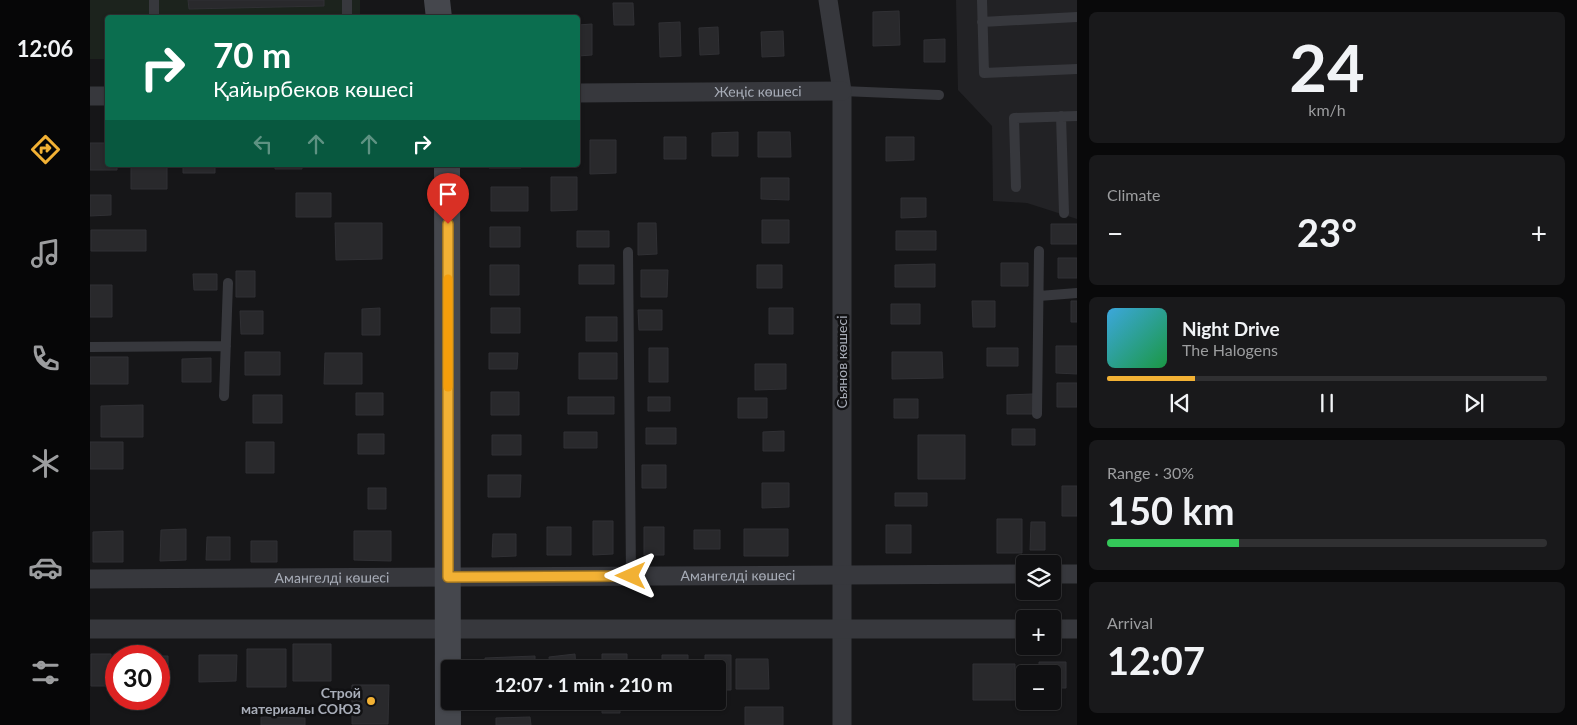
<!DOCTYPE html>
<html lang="en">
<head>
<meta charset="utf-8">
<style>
	body { margin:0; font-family:Lato,sans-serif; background:#19191b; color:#f1f3f6; height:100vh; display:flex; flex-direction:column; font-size:19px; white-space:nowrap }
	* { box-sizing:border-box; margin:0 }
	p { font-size:16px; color:#9c9d9f }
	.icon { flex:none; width:28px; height:28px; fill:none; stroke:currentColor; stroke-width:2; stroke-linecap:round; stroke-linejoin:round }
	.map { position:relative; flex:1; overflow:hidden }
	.details { display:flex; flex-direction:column; gap:12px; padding:12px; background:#09090a; width:500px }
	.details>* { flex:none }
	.banner { position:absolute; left:15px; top:15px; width:475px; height:152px; border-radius:5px; box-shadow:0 1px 4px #0004,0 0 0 1px #303032; background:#0b6e4f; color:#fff; overflow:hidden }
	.tools { position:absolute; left:926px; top:555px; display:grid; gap:10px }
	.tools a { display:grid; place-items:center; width:45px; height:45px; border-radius:5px; background:#101012; box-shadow:0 1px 4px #0004,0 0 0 1px #303032; font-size:25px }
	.speed { position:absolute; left:15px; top:645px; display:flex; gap:10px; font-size:25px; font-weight:700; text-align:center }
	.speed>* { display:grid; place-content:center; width:65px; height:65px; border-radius:50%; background:#101012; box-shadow:0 1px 4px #0004,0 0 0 1px #303032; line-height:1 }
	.speed .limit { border:8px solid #d22; background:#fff; color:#111 }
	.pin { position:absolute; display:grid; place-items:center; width:42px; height:42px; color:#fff; margin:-51px -21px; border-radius:50% 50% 50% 0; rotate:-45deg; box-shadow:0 0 5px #0007 }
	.pin .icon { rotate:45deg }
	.me { position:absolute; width:55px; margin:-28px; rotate:270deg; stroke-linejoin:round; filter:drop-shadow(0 0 4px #0008) }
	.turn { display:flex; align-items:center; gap:18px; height:105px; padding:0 25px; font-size:22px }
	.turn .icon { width:65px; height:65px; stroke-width:2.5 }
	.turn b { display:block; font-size:35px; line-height:42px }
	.lanes { display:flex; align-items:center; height:48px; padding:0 25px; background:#0003; justify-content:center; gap:25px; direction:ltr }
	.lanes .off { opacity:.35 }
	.big { font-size:38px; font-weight:700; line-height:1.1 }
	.details .card { flex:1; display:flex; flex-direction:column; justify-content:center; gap:8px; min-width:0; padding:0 18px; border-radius:8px; background:#19191b }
	.details .dial { align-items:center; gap:0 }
	.dial b { font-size:65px; line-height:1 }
	.song { display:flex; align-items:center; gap:15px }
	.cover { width:60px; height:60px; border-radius:8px; background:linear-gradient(135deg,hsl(200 70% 55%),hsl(140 70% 35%)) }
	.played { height:5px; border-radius:2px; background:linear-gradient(90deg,#f2b134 20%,#303032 20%) }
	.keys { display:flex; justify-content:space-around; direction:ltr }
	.heat { display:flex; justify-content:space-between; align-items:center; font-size:28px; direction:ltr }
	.charge { height:8px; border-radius:4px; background:linear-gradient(90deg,#34c759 30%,#303032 0) }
	.trip { position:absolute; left:351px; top:660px; width:285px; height:50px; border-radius:5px; background:#101012; box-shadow:0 1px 4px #0004,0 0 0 1px #303032; font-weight:700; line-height:50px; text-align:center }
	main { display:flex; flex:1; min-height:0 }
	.dock { display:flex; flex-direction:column; width:90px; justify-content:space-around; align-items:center; background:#060607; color:#9c9d9f }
	.dock .icon { width:35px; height:35px }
	.dock .on { color:#f2b134 }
	.dock b { font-size:22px; color:#f1f3f6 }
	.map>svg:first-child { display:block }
	.built { fill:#222225 }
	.green { fill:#1c231d }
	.building { fill:#29292c; stroke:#303034 }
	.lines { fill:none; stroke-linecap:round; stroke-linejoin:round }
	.lane { stroke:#37383d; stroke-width:10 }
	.street { stroke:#37383d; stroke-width:19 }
	.secondary { stroke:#45474d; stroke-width:26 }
	.route-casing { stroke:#9d7322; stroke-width:12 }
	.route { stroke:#f2b134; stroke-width:9 }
	.slow { stroke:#f59e0b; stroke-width:9 }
	.poi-dot { fill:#f2b134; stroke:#111113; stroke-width:2 }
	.labels { text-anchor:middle; stroke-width:5; stroke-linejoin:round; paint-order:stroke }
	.street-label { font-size:14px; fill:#a8adb8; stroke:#111113 }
	.poi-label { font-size:14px; font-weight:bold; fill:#a8adb8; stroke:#111113; text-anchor:end }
</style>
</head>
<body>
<main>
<nav class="dock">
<b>12:06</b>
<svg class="icon on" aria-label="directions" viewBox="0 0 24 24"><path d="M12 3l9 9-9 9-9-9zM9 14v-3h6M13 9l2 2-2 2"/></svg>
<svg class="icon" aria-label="music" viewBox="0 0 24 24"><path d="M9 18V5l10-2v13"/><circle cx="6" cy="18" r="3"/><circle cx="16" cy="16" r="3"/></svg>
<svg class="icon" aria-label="phone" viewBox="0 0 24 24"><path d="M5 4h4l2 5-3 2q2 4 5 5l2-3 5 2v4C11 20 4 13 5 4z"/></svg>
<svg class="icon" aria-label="climate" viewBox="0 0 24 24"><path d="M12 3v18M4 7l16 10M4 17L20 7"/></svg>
<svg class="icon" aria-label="car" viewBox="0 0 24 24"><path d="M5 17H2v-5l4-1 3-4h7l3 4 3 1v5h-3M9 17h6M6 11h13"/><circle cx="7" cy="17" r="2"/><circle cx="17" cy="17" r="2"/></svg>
<svg class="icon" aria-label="filters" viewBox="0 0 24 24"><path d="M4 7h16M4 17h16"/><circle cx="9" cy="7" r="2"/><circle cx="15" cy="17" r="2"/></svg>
</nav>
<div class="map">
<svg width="987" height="725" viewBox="0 0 987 725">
	<rect width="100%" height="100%" fill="#161618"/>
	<!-- built -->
	<path class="built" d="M866,0H987V219L937,203L903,201L902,126L868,90Z"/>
	<!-- green -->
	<path class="green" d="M0,0H270V17L18,18L17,59H0Z"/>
	<!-- building -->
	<path class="building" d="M98,0H234V6L99,9Z
		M523,3H543L544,25H524Z
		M809,11L810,45L783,46V12Z
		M590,22L591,56L570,57L569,23Z
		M502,24V55L488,56V25Z
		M628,27L629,54L610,55L609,28Z
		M693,31L694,56L672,57L671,32Z
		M855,39V62H834V40Z
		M648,132V156H622V133Z
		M668,132H700L701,157H668Z
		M574,137H596V159H574Z
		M796,137H824V160L796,161Z
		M500,140H526V173L500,174Z
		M0,143H18V165H27V170H0Z
		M41,165H77V189H41Z
		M93,165H125V173H93Z
		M185,165H212V169H185Z
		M399,165H431V168H399Z
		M461,177H487V210L461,211Z
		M671,178H699V200L671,199Z
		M401,187H438V211H401Z
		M206,193H241V217H206Z
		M0,195H21V215L0,216Z
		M811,198H836V217L811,218Z
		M672,220H699V243H672Z
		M245,223H292V259L246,260Z
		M548,223H566L567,254L548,255Z
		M961,224H987V244H961Z
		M400,227H430V247H400Z
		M1,230H56V251H1Z
		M487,231H519V247H487Z
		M806,231H846V250H806Z
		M968,258H987V278H968Z
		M911,263H938V286H911Z
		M845,264V287H805V265Z
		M400,265H429V295H400Z
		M489,265H524V284H489Z
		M667,265H692V288H667Z
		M551,270H578L577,297H551Z
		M146,271H165V297H146Z
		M103,274H127V290H104Z
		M0,285H22V317H0Z
		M882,301H905V327H883Z
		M981,301H987V322H981Z
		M801,304H830V324H801Z
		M290,308V335H272V309Z
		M401,308H430V333H401Z
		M679,308H703V334H679Z
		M548,310H572V330H549Z
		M150,311H173V334H151Z
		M496,317H527V341H496Z
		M966,346H987V374L966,373Z
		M559,348H578V382H559Z
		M897,348H928V366H897Z
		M155,352H190V375H155Z
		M802,352H852L853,378L802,379Z
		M235,353H272V384H234Z
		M399,353H428L427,369H399Z
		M489,353H527V379H489Z
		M0,357H38V384H0Z
		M121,358V382H92V359Z
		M665,364H696V389L665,390Z
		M967,383H987V407H967Z
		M401,392H429V415H401Z
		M266,393H293V415H266Z
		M943,394V414H917V395Z
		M163,395H192V423H163Z
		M478,397H524V414H478Z
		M558,397H580V411H558Z
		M648,398H677V418H648Z
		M804,399H828V418H804Z
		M53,405V437H11V406Z
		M556,428H586V444H556Z
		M922,429H945V445H922Z
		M694,431V451H673V432Z
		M474,432H507V448H474Z
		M268,434H294V454H268Z
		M402,435H431V455H402Z
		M828,435H875V479H828Z
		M0,442H33V469H0Z
		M156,442H184V473H156Z
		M552,465H576V488H552Z
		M398,475H431L430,497H398Z
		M672,483H699V507L672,508Z
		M972,486H987V516H972Z
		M278,488H296V509H278Z
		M805,493H837V506H805Z
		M907,519H932V553H907Z
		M503,521H523V554L503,555Z
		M941,522H955V550H940Z
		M796,525H821V553H796Z
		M457,527H481V555H457Z
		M554,527H574V555H554Z
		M96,529V560L70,561L71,530Z
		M654,529H698V556H654Z
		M604,530H630V549H604Z
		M33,531V562H3V532Z
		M264,531H301V561L264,560Z
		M403,534H426V556L402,557Z
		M117,537H140V560H116Z
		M161,541H187V562H161Z
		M203,644H241V681H203Z
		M157,649H196V687H157Z
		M1,654H21V686H1Z
		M485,654L486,669H460L459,657Z
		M512,654H537V669H512Z
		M109,655H147L146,681L109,682Z
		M572,655H598V669H572Z
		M615,655H641V690H628V669H615Z
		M69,656H78V682H69Z
		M445,656V669H395V658Z
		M646,659H678L679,689H646Z
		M949,662H976V688H962V674H949Z
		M883,664H925V700H883Z
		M262,685H299L298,724H262Z
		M396,701H446L447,706L396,708Z
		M512,701H530V713H512Z
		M655,707H693V725H655Z
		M171,717L215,718V725H171Z
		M440,717L441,725H406V718Z"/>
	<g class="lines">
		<!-- lane -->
		<path class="lane" d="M892,0L894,73L987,69
			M64,18V0
			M257,18V0
			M892,22L987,17
			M752,91L849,95
			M971,116L974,213
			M926,187L924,118L987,116
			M538,252L541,576
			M949,296L987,293
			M0,347L136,346
			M134,396L138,283
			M947,414L949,251"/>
		<!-- street -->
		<g class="street">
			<path d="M738,0L752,91V725"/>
			<path id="s1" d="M488,93L752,91"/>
			<path d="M0,96H18"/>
			<path d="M962,574H987"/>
			<path id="s2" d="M0,579L935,574"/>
			<path d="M0,629H935"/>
			<path d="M962,629H987"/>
		</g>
		<!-- secondary -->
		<path class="secondary" d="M347,0L349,18
			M357,165L358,725"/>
	</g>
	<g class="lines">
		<defs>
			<path id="route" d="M358,224V577L541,576"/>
		</defs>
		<!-- route casing -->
		<use href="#route" class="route-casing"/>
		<!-- route -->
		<use href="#route" class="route"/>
		<!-- slow -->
		<path class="slow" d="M358,279V387"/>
	</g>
	<!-- markers -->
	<circle class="poi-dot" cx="281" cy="701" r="5"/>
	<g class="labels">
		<!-- street labels -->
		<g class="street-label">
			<text dy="5" stroke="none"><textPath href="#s1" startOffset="180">Жеңіс көшесі</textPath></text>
			<text transform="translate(752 362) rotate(-90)" y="5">Сьянов көшесі</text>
			<text dy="5" stroke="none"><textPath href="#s2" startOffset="648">Амангелді көшесі</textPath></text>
			<text dy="5" stroke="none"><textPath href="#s2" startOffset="242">Амангелді көшесі</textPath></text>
		</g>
		<!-- poi labels -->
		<g class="poi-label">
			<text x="271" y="698">Строй<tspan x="271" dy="16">материалы СОЮЗ</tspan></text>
		</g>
	</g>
</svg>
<div class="tools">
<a><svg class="icon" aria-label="layers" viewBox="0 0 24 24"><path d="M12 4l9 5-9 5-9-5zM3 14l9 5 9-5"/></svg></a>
<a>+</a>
<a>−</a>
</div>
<div class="speed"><div class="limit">30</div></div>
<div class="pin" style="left:358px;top:224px;background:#d93025"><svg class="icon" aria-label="arrive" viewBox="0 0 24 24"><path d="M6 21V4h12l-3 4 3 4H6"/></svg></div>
<svg class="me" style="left:541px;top:576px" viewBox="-20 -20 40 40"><path d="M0-17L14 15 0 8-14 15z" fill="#f2b134" stroke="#fff" stroke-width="4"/></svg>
<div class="trip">12:07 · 1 min · 210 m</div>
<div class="banner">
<div class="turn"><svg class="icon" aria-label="right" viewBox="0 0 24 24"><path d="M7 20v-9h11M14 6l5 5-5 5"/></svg><div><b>70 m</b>Қайырбеков көшесі</div></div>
<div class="lanes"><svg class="icon off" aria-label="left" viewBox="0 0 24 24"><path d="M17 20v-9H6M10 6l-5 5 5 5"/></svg><svg class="icon off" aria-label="ahead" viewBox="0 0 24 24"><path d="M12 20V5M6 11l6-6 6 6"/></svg><svg class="icon off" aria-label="ahead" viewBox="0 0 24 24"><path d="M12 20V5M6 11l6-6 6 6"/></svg><svg class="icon" aria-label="right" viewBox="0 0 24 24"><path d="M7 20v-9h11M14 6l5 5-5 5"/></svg></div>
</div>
</div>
<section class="details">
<div class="card dial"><b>24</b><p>km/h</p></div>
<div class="card"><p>Climate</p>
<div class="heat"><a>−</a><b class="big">23°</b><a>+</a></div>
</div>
<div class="card">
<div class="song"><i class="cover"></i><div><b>Night Drive</b><p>The Halogens</p></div></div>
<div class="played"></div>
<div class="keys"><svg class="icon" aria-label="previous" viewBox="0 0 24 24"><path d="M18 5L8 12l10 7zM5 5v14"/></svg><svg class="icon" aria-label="pause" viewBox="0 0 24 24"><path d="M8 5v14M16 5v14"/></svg><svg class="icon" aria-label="next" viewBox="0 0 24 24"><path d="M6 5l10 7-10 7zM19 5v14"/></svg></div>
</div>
<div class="card"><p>Range · 30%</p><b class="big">150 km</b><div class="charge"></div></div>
<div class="card"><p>Arrival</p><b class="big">12:07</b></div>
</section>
</main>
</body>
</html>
